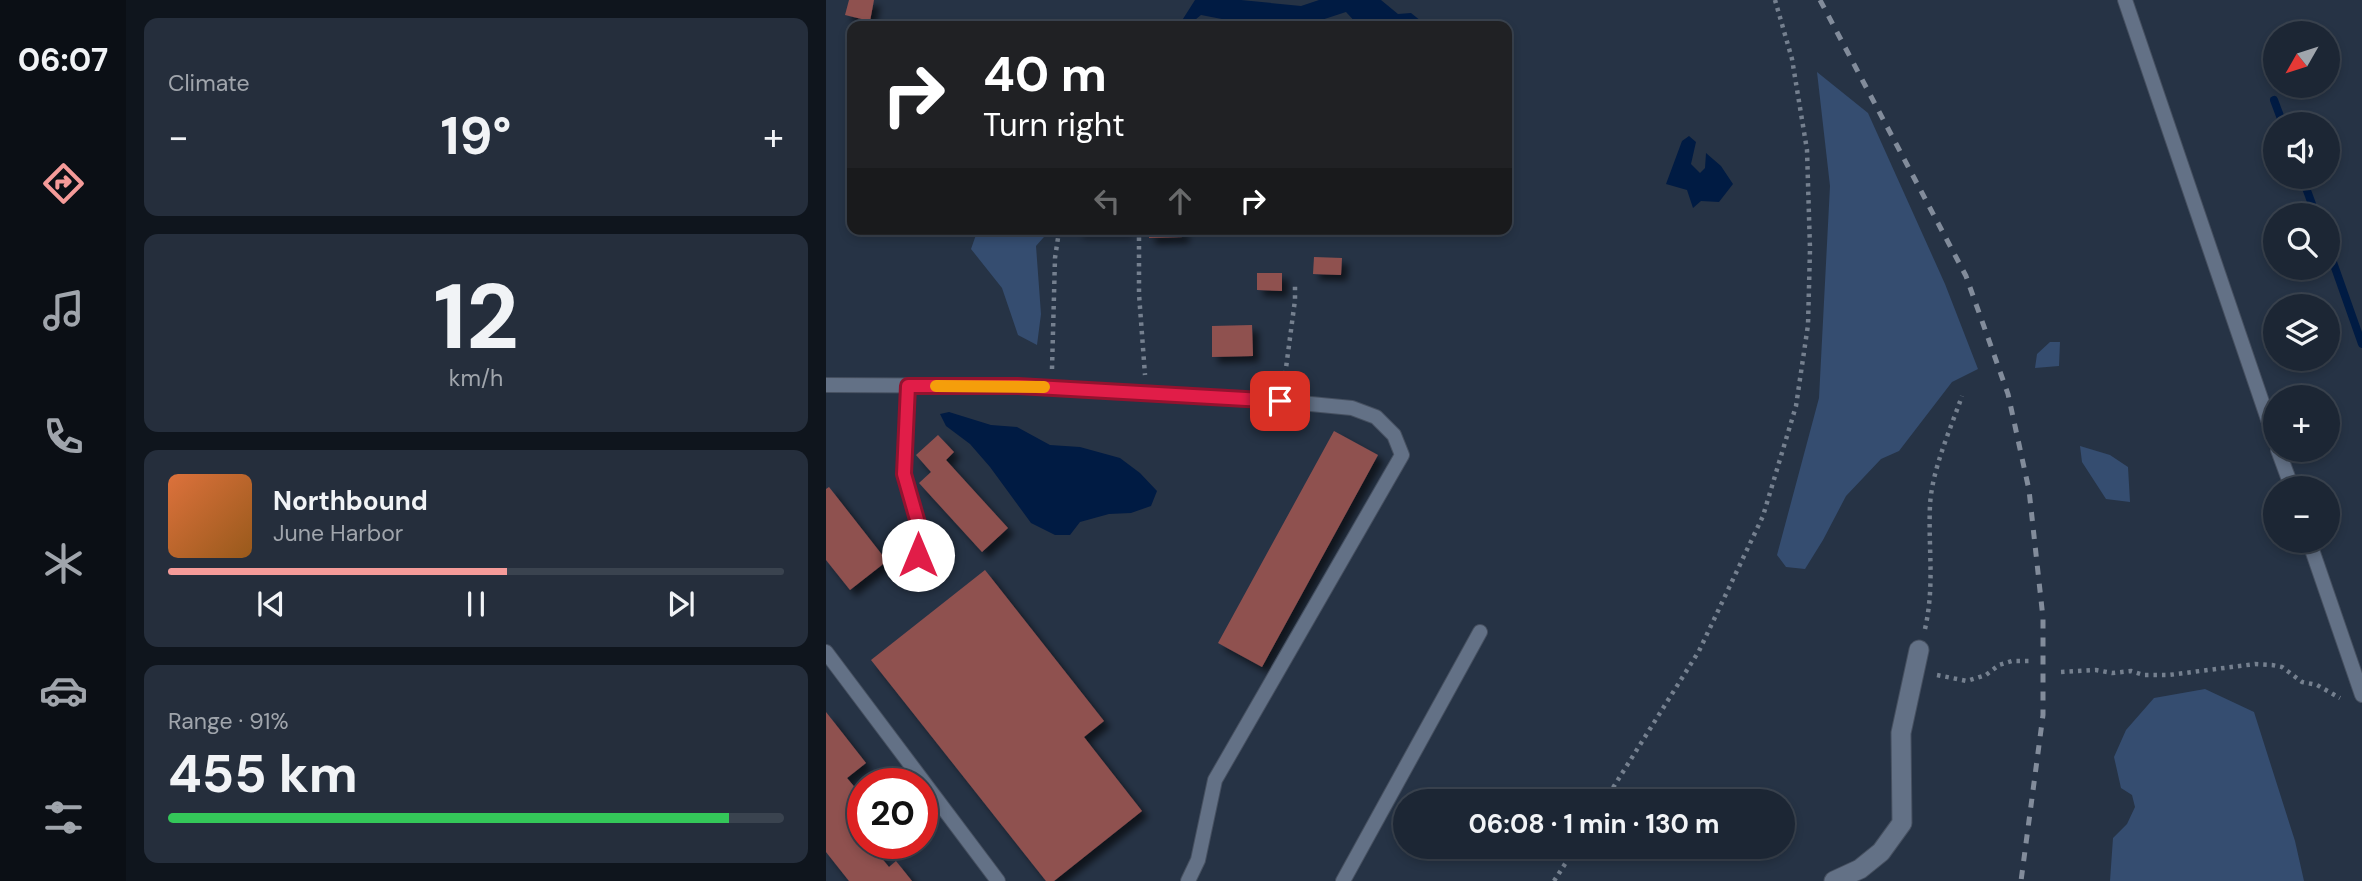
<!DOCTYPE html>
<html lang="en">
<head>
<meta charset="utf-8">
<style>
	body { margin:0; font-family:"DM Sans",sans-serif; background:#252e3c; color:#f1f3f6; height:100vh; display:flex; flex-direction:column; font-size:26px; white-space:nowrap }
	* { box-sizing:border-box; margin:0 }
	p { font-size:23px; color:#a0a5ac }
	.icon { flex:none; width:38px; height:38px; fill:none; stroke:currentColor; stroke-width:2; stroke-linecap:round; stroke-linejoin:round }
	.map { position:relative; flex:1; overflow:hidden }
	.side { display:flex; flex-direction:column; gap:18px; padding:18px; background:#0f151d; width:700px }
	.side>* { flex:none }
	.top-card { position:absolute; left:21px; top:21px; width:665px; height:214px; border-radius:14px; box-shadow:0 4px 10px #0003,0 0 0 2px #3a434f; background:#202124; color:#fff; overflow:hidden }
	.needle { width:46px; rotate:231deg }
	.tools { position:absolute; left:1437px; top:21px; display:grid; gap:14px }
	.tools a { display:grid; place-items:center; width:77px; height:77px; border-radius:50%; background:#1c2634; box-shadow:0 4px 10px #0003,0 0 0 2px #3a434f; font-size:35px }
	.speed { position:absolute; left:21px; top:768px; display:flex; gap:14px; font-size:35px; font-weight:700; text-align:center }
	.speed>* { display:grid; place-content:center; width:91px; height:91px; border-radius:50%; background:#1c2634; box-shadow:0 4px 10px #0003,0 0 0 2px #3a434f; line-height:1 }
	.speed .limit { border:10px solid #d22; background:#fff; color:#111 }
	.pin { position:absolute; display:grid; place-items:center; width:60px; height:60px; color:#fff; margin:-30px; border-radius:14px; box-shadow:0 4px 10px #0006 }
	.me { position:absolute; width:77px; margin:-38px; rotate:0deg; stroke-linejoin:round; filter:drop-shadow(0 0 5px #0008) }
	.turn { display:flex; align-items:center; gap:24px; height:147px; padding:0 21px; font-size:32px }
	.turn .icon { width:91px; height:91px; stroke-width:2.5 }
	.turn b { display:block; font-size:49px; line-height:60px }
	.lanes { display:flex; align-items:center; height:66px; padding:0 21px; background:#0003; justify-content:center; gap:35px; direction:ltr }
	.lanes .off { opacity:.35 }
	.big { font-size:52px; font-weight:700; line-height:1.1 }
	.side .widget { flex:1; display:flex; flex-direction:column; justify-content:center; gap:10px; min-width:0; padding:0 24px; border-radius:14px; background:#252e3c }
	.side .dial { align-items:center; gap:0 }
	.dial b { font-size:91px; line-height:1 }
	.song { display:flex; align-items:center; gap:21px }
	.cover { width:84px; height:84px; border-radius:10px; background:linear-gradient(135deg,hsl(20 70% 55%),hsl(30 70% 35%)) }
	.played { height:7px; border-radius:4px; background:linear-gradient(90deg,#f59b99 55%,#3a434f 55%) }
	.keys { display:flex; justify-content:space-around; direction:ltr }
	.heat { display:flex; justify-content:space-between; align-items:center; font-size:38px; direction:ltr }
	.charge { height:10px; border-radius:5px; background:linear-gradient(90deg,#34c759 91%,#3a434f 0) }
	.trip { position:absolute; left:567px; top:789px; width:402px; height:70px; border-radius:35px; background:#1c2634; box-shadow:0 4px 10px #0003,0 0 0 2px #3a434f; font-weight:700; line-height:70px; text-align:center }
	main { display:flex; flex:1; min-height:0 }
	.tab-bar { display:flex; flex-direction:column; width:126px; justify-content:space-around; align-items:center; background:#0b0f15; color:#a0a5ac }
	.tab-bar .icon { width:49px; height:49px }
	.tab-bar .current { color:#f59b99 }
	.tab-bar b { font-size:32px; color:#f1f3f6 }
	.map>svg:first-child { display:block }
	.green { fill:#354d70 }
	.water { fill:#001b43 }
	.lines { fill:none; stroke-linecap:round; stroke-linejoin:round }
	.stream { stroke:#001b43; stroke-width:8 }
	.building { fill:#8f5150; filter:url(#shadow) }
	.service-casing { stroke:#465060; stroke-width:16 }
	.minor-casing { stroke:#465060; stroke-width:21 }
	.path { stroke:#75808f; stroke-width:4.5; stroke-dasharray:3.5 5; stroke-linecap:butt }
	.service { stroke:#637186; stroke-width:14 }
	.minor { stroke:#637186; stroke-width:19 }
	.rail { stroke:#828c9b; stroke-width:5; stroke-dasharray:9 9; stroke-linecap:butt }
	.route-casing { stroke:#92132f; stroke-width:18 }
	.route { stroke:#e11d48; stroke-width:12 }
	.slow { stroke:#f59e0b; stroke-width:12 }
</style>
</head>
<body>
<main>
<nav class="tab-bar">
<b>06:07</b>
<svg class="icon current" aria-label="directions" viewBox="0 0 24 24"><path d="M12 3l9 9-9 9-9-9zM9 14v-3h6M13 9l2 2-2 2"/></svg>
<svg class="icon" aria-label="music" viewBox="0 0 24 24"><path d="M9 18V5l10-2v13"/><circle cx="6" cy="18" r="3"/><circle cx="16" cy="16" r="3"/></svg>
<svg class="icon" aria-label="phone" viewBox="0 0 24 24"><path d="M5 4h4l2 5-3 2q2 4 5 5l2-3 5 2v4C11 20 4 13 5 4z"/></svg>
<svg class="icon" aria-label="climate" viewBox="0 0 24 24"><path d="M12 3v18M4 7l16 10M4 17L20 7"/></svg>
<svg class="icon" aria-label="car" viewBox="0 0 24 24"><path d="M5 17H2v-5l4-1 3-4h7l3 4 3 1v5h-3M9 17h6M6 11h13"/><circle cx="7" cy="17" r="2"/><circle cx="17" cy="17" r="2"/></svg>
<svg class="icon" aria-label="filters" viewBox="0 0 24 24"><path d="M4 7h16M4 17h16"/><circle cx="9" cy="7" r="2"/><circle cx="15" cy="17" r="2"/></svg>
</nav>
<section class="side">
<div class="widget"><p>Climate</p>
<div class="heat"><a>−</a><b class="big">19°</b><a>+</a></div>
</div>
<div class="widget dial"><b>12</b><p>km/h</p></div>
<div class="widget">
<div class="song"><i class="cover"></i><div><b>Northbound</b><p>June Harbor</p></div></div>
<div class="played"></div>
<div class="keys"><svg class="icon" aria-label="previous" viewBox="0 0 24 24"><path d="M18 5L8 12l10 7zM5 5v14"/></svg><svg class="icon" aria-label="pause" viewBox="0 0 24 24"><path d="M8 5v14M16 5v14"/></svg><svg class="icon" aria-label="next" viewBox="0 0 24 24"><path d="M6 5l10 7-10 7zM19 5v14"/></svg></div>
</div>
<div class="widget"><p>Range · 91%</p><b class="big">455 km</b><div class="charge"></div></div>
</section>
<div class="map">
<svg width="1536" height="881" viewBox="0 0 1536 881">
	<defs>
		<filter id="shadow"><feDropShadow dx="6" dy="6" stdDeviation="3.5" flood-color="#0009"/></filter>
	</defs>
	<rect width="100%" height="100%" fill="#263345"/>
	<!-- green -->
	<path class="green" d="M991,72L1042,113L1119,284L1152,369L1126,382L1073,451L1055,459L1020,496L997,540L979,569L960,567L951,555L993,398L1004,186Z
		M152,229H225L210,246L215,314L211,345L192,335L176,288L145,249Z
		M1224,342H1234L1233,366L1209,368L1211,354Z
		M1254,446L1284,455L1302,467L1304,502L1280,499L1256,462Z
		M1379,689L1428,712L1469,841L1478,881H1284L1287,838L1301,824L1309,807L1306,795L1295,788L1288,757L1300,730L1328,698Z"/>
	<!-- water -->
	<path class="water" d="M369,0H415L475,6L493,0H555L572,14L585,13L600,25L533,26L520,12L477,26H407L401,20L375,15L364,24L355,22Z
		M863,136L870,142L865,164L874,173L879,168L880,153L895,166L907,184L893,202L875,201L867,208L861,190L840,184L856,141Z
		M123,412L165,425L191,427L224,445L254,447L294,458L314,473L331,491L325,506L305,513L283,514L254,522L244,535H229L205,523L164,467L144,444L120,426L114,414Z"/>
	<g class="lines">
		<!-- stream -->
		<path class="stream" d="M1448,100L1457,124
			M1476,177L1490,215
			M1502,248L1536,344"/>
	</g>
	<!-- building -->
	<path class="building" d="M23,0H48L44,21L19,15Z
		M251,229H300V232H251Z
		M323,229H357V237L323,238Z
		M488,257L516,258L515,275L487,274Z
		M431,273H456V291L431,290Z
		M426,325L427,356L386,357V326Z
		M508,431L552,455L436,667L392,643Z
		M112,435L128,452L120,460L182,528L156,552L93,483L105,472L90,455Z
		M3,487L61,561L24,590L0,560V489Z
		M159,570L278,721L258,737L316,811L228,881H220L45,660Z
		M0,712L40,763L21,778L37,797V844H44L63,867L70,861L86,881H23L0,852Z"/>
	<g class="lines">
		<defs>
			<path id="service" d="M1299,0L1449,440
				M0,385L192,386L454,401L526,408L550,417L568,435L576,455L389,780L372,860L362,881
				M82,386L78,474L92,523V555
				M1452,450L1466,488
				M1483,541L1536,695
				M0,652L172,881
				M517,881L654,632"/>
			<path id="minor" d="M1008,881L1034,869L1055,852L1076,823L1075,733L1093,650"/>
		</defs>
		<!-- service casing -->
		<use href="#service" class="service-casing"/>
		<!-- minor casing -->
		<use href="#minor" class="minor-casing"/>
		<!-- path -->
		<path class="path" d="M313,229V294L319,375
			M226,369L229,258L232,238
			M458,383L469,300V282
			M1099,629C1109,585 1102,548 1104,505C1106,470 1124,430 1136,396
			M1235,672L1270,670L1286,673L1305,671L1318,675H1343L1429,664L1446,665L1456,667L1476,682L1491,685L1514,698
			M1111,675L1141,681L1160,675L1173,665L1186,661H1206
			M778,802L873,651L937,516L970,406L982,325L984,249L981,150L966,59L949,0
			M728,881L750,847"/>
		<!-- service -->
		<use href="#service" class="service"/>
		<!-- minor -->
		<use href="#minor" class="minor"/>
		<!-- rail -->
		<path class="rail" d="M994,0L1140,276L1182,394L1203,490L1217,618V715L1195,881"/>
	</g>
	<g class="lines">
		<defs>
			<path id="route" d="M92,555V523L78,474L82,386H192L454,401"/>
		</defs>
		<!-- route casing -->
		<use href="#route" class="route-casing"/>
		<!-- route -->
		<use href="#route" class="route"/>
		<!-- slow -->
		<path class="slow" d="M110,386L218,387"/>
	</g>
</svg>
<div class="tools">
<a><svg class="needle" viewBox="-14 -14 28 28"><path d="M0-13l5 13h-10z" fill="#e53935"/><path d="M0 13l5-13h-10z" fill="#a0a5ac"/></svg></a>
<a><svg class="icon" aria-label="sound" viewBox="0 0 24 24"><path d="M4 9h4l5-4v14l-5-4H4zM17 9q2 3 0 6"/></svg></a>
<a><svg class="icon" aria-label="search" viewBox="0 0 24 24"><circle cx="10" cy="10" r="6"/><path d="M15 15l6 6"/></svg></a>
<a><svg class="icon" aria-label="layers" viewBox="0 0 24 24"><path d="M12 4l9 5-9 5-9-5zM3 14l9 5 9-5"/></svg></a>
<a>+</a>
<a>−</a>
</div>
<div class="speed"><div class="limit">20</div></div>
<div class="pin" style="left:454px;top:401px;background:#d93025"><svg class="icon" aria-label="arrive" viewBox="0 0 24 24"><path d="M6 21V4h12l-3 4 3 4H6"/></svg></div>
<svg class="me" style="left:92px;top:555px" viewBox="-20 -20 40 40"><circle r="19" fill="#fff"/><path d="M0-13L10 11 0 6-10 11z" fill="#e11d48"/></svg>
<div class="trip">06:08 · 1 min · 130 m</div>
<div class="top-card">
<div class="turn"><svg class="icon" aria-label="right" viewBox="0 0 24 24"><path d="M7 20v-9h11M14 6l5 5-5 5"/></svg><div><b>40 m</b>Turn right</div></div>
<div class="lanes"><svg class="icon off" aria-label="left" viewBox="0 0 24 24"><path d="M17 20v-9H6M10 6l-5 5 5 5"/></svg><svg class="icon off" aria-label="ahead" viewBox="0 0 24 24"><path d="M12 20V5M6 11l6-6 6 6"/></svg><svg class="icon" aria-label="right" viewBox="0 0 24 24"><path d="M7 20v-9h11M14 6l5 5-5 5"/></svg></div>
</div>
</div>
</main>
</body>
</html>
